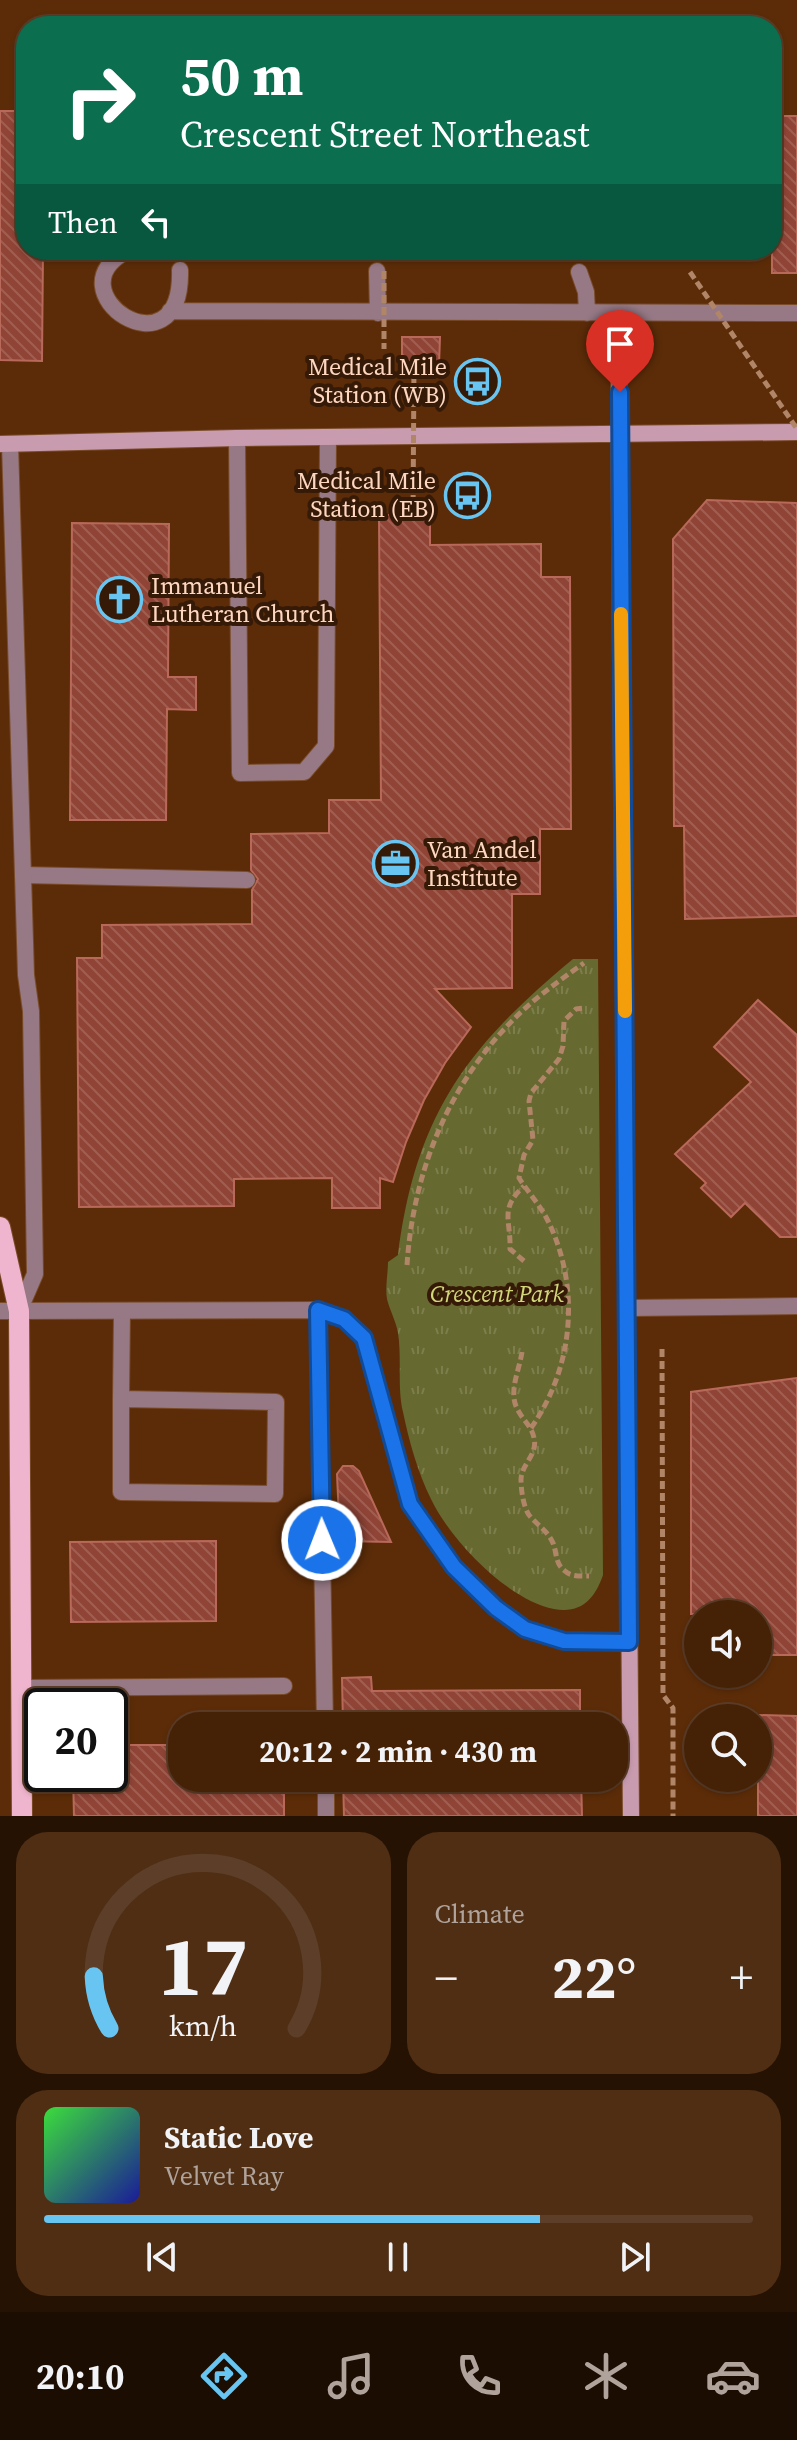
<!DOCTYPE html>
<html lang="en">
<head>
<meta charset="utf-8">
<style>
	body { margin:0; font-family:"Source Serif 4",serif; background:#4f2e14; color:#f1f3f6; height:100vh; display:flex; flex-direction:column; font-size:30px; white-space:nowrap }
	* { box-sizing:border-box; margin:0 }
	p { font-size:26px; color:#b0a39b }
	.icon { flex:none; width:44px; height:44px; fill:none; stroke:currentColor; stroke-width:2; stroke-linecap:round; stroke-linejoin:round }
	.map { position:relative; height:1816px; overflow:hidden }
	.drawer { display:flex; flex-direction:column; gap:16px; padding:16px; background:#261203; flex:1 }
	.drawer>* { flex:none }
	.hud { position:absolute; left:16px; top:16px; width:766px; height:244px; border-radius:32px; box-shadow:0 2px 6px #0004,0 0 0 2px #5d3e28; background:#0b6e4f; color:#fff; overflow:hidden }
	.tools { position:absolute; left:684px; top:1600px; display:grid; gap:16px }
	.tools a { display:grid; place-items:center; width:88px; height:88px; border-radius:50%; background:#452106; box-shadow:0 2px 6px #0004,0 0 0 2px #5d3e28; font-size:40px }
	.speed { position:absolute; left:24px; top:1688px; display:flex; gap:16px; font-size:40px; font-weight:700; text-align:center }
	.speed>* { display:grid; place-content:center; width:104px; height:104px; border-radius:50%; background:#452106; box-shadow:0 2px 6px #0004,0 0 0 2px #5d3e28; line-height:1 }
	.speed .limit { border:4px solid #111; border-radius:12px; background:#fff; color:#111 }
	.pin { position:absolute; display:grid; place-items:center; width:68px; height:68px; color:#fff; margin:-82px -34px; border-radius:50% 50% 50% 0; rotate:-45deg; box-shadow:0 0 8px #0007 }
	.pin .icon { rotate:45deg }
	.me { position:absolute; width:88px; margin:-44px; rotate:359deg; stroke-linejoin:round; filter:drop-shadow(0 0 6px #0008) }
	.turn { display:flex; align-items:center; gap:28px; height:168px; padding:0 32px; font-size:36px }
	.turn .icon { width:104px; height:104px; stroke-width:2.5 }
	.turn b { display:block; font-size:56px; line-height:68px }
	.then { display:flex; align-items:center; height:76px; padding:0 32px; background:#0003; gap:16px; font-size:30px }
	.big { font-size:60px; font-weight:700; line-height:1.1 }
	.drawer .tile { flex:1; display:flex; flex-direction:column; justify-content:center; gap:12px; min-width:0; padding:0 28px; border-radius:32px; background:#4f2e14 }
	.drawer .dial { align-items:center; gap:0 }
	.dial svg { height:208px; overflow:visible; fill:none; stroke:#5d3e28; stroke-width:7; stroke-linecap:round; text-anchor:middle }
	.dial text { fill:#f1f3f6; stroke:none }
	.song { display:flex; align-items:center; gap:24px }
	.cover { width:96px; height:96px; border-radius:12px; background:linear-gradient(135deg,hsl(120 70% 55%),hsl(240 70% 35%)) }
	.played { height:8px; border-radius:4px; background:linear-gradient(90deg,#68c4f0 70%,#5d3e28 70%) }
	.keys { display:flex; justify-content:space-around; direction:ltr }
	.heat { display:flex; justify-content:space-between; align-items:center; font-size:44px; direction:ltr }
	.drawer .tiles { flex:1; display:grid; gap:16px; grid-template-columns:1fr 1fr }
	.tile:last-child { grid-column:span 2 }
	.trip { position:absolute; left:168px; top:1712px; width:460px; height:80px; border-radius:32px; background:#452106; box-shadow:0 2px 6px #0004,0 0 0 2px #5d3e28; font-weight:700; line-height:80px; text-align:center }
	.dock { display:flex; height:128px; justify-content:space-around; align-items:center; background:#1c0d02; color:#b0a39b }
	.dock .icon { width:56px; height:56px }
	.dock .on { color:#68c4f0 }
	.dock b { font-size:36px; color:#f1f3f6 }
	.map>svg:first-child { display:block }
	.park { fill:url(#park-tufts) }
	.building { fill:url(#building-back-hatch); stroke:#b9695a; stroke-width:2 }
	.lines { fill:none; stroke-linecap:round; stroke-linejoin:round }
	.lane-casing { stroke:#794b29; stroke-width:18 }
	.street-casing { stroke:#794b29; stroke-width:18 }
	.secondary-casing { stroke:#794b29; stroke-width:18 }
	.primary-casing { stroke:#794b29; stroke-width:22 }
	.path { stroke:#b08568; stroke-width:5; stroke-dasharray:8 4; stroke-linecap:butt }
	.lane { stroke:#967985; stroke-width:16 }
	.street { stroke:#967985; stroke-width:16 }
	.secondary { stroke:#c99bae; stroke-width:16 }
	.primary { stroke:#f0b5ce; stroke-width:20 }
	.path-bridge { stroke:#b08568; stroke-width:5; stroke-dasharray:8 4; stroke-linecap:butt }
	.route-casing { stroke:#114b97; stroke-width:20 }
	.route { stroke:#1a73e8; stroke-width:14 }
	.slow { stroke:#f59e0b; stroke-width:14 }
	.labels { text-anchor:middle; stroke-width:8; stroke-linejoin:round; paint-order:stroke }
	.poi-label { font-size:24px; fill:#fed7c1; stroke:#361a08; text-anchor:end }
	.park-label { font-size:24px; font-style:italic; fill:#d2d87a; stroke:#361a08 }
</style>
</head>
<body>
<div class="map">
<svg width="797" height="1816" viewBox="0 0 797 1816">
	<defs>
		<pattern id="park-tufts" width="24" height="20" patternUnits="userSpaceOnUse" patternTransform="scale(2)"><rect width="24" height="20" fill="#666930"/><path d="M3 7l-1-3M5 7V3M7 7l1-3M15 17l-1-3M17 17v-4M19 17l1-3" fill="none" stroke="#7d7e4c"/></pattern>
		<pattern id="building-back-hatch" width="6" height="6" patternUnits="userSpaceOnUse" patternTransform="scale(2)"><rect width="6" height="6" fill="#8f4436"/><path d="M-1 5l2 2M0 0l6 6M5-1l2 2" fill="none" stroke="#a05e51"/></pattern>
	</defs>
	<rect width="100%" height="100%" fill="#5c2c08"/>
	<!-- park -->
	<path class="park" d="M573,959H598L603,1575C595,1598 582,1614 554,1609C508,1600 451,1541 431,1499C418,1473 409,1441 403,1412C397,1387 402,1359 398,1333C396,1321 390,1311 387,1299C385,1288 388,1273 388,1262L398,1255C416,1114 467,1047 573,959Z"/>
	<!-- building -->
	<path class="building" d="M0,111H26V250H43L42,361L0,360Z
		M772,116H797V273H772Z
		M402,337H440L439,365H402Z
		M707,500L797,503V916L685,919L684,826H674L673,539Z
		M379,515H430V545L541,544V577H570L571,829H540V894H512V988L435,989L471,1027L445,1063L424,1100L406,1142L393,1182L380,1178V1208H332V1178L234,1179V1206L79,1207L77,958H102V925L252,924V890L258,879L251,870V834L329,833V800H381Z
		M72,523L169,524L168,677H196V710L167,709L166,820H70Z
		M758,1000L797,1035V1237H780L745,1203L731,1217L701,1188L706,1183L675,1154L751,1082L714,1047Z
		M797,1378V1655H758V1614H691V1392Z
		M343,1466H353L359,1471L391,1542L340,1541L337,1474Z
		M216,1541V1621L71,1622L70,1542Z
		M371,1677L372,1691L580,1690V1726H343L342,1678Z
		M758,1715L797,1716V1816H758Z
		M110,1745H182V1778H284V1816H74L73,1774H110Z
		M343,1778H581L582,1816H344Z"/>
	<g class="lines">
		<defs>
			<path id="lane" d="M129,250C47,290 183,381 180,270
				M377,271L378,313
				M579,272L586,292L587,313
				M170,311L797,313
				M619,313V436
				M237,438L240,773L304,772L326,746L328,437
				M23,875L247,880
				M318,1310L325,1726
				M121,1399V1492L275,1494L276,1402L121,1399L122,1311
				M22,1688L284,1686
				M326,1778V1816"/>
			<path id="street" d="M10,444L26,975L31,1011L35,1274L19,1311
				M627,1308L797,1306
				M0,1311L318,1310L344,1319L364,1338L410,1504L454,1567L496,1608L525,1629L564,1641L629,1642"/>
			<path id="secondary" d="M619,436L631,1816
				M0,444L237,438L797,432"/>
			<path id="primary" d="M0,1227L19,1311L22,1816"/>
		</defs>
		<!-- lane casing -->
		<use href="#lane" class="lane-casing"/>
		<!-- street casing -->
		<use href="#street" class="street-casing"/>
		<!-- secondary casing -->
		<use href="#secondary" class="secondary-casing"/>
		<!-- primary casing -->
		<use href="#primary" class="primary-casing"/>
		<!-- path -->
		<path class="path" d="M524,1261L510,1249C511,1220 499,1209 524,1186
			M407,1265C413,1174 447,1087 512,1021C533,999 559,981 584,963
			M662,1349L663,1695L673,1708V1816
			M522,1352C519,1372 507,1394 519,1412C524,1421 532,1427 534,1438C538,1455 522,1463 521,1479C521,1489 523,1506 529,1515C537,1525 548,1531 553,1543C557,1553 555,1564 565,1571C571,1577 581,1576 589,1576
			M531,1428C574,1367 581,1286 547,1219C539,1204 528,1192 519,1178L524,1155L533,1140L529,1101L531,1093L559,1059L563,1046L564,1021L576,1009L584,1008"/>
		<!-- lane -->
		<use href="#lane" class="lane"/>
		<!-- street -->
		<use href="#street" class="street"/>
		<!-- secondary -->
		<use href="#secondary" class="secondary"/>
		<!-- primary -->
		<use href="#primary" class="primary"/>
		<!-- path-bridge -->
		<path class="path-bridge" d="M384,271V349
			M690,272L797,429
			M413,515L414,365"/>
	</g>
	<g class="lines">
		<defs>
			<path id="route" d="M322,1540L318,1310L344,1319L364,1338L410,1504L454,1567L496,1608L525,1629L564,1641L629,1642L620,392"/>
		</defs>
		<!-- route casing -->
		<use href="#route" class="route-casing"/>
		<!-- route -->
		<use href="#route" class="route"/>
		<!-- slow -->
		<path class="slow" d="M621,614L625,1011"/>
	</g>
	<!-- icons -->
	<defs>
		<symbol id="bus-ring" viewBox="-11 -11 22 22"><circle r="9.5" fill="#361a08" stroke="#68c4f0" stroke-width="1.5"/><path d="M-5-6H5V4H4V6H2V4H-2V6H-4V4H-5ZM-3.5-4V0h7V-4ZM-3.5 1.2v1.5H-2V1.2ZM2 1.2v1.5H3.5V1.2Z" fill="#68c4f0"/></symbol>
		<symbol id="church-ring" viewBox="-11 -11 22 22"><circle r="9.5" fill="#361a08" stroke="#68c4f0" stroke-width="1.5"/><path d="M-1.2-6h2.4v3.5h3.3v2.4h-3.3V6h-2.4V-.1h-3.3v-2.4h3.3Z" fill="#68c4f0"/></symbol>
		<symbol id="office-ring" viewBox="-11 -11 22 22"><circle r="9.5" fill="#361a08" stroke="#68c4f0" stroke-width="1.5"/><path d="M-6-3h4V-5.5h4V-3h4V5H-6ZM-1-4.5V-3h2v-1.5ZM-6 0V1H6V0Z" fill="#68c4f0"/></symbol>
	</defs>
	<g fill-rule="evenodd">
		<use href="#bus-ring" x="452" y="356" width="51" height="51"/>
		<use href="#bus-ring" x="442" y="470" width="51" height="51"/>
		<use href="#church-ring" x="94" y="574" width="51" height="51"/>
		<use href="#office-ring" x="370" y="838" width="51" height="51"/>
	</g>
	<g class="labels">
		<!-- poi labels -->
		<g class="poi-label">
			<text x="447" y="375">Medical Mile<tspan x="447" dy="28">Station (WB)</tspan></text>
			<text x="436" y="489">Medical Mile<tspan x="436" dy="28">Station (EB)</tspan></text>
			<text x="151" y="594" text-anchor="start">Immanuel<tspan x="151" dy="28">Lutheran Church</tspan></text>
			<text x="427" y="858" text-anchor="start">Van Andel<tspan x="427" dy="28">Institute</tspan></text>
		</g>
		<!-- park labels -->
		<g class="park-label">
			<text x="497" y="1302">Crescent Park</text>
		</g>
	</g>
</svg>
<div class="tools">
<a><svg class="icon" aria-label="sound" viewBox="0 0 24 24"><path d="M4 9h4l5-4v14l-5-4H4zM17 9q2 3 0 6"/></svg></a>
<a><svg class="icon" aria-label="search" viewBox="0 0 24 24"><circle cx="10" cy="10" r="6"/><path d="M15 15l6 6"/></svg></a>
</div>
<div class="speed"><div class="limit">20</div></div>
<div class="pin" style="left:620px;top:392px;background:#d93025"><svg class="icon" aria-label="arrive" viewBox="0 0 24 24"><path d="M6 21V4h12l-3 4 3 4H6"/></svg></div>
<svg class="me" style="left:322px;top:1540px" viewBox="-20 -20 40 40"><circle r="17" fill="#1a73e8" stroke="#fff" stroke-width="3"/><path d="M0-11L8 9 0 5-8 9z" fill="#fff"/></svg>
<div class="trip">20:12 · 2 min · 430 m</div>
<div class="hud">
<div class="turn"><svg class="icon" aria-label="right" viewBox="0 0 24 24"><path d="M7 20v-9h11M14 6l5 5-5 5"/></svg><div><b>50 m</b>Crescent Street Northeast</div></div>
<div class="then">Then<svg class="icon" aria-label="left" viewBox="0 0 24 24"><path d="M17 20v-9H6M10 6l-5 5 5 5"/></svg></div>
</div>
</div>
<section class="drawer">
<div class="tiles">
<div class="tile dial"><svg viewBox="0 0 100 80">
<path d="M14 69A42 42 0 1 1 86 69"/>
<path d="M14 69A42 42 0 0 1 8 49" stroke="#68c4f0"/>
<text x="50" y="56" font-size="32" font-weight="700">17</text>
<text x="50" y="72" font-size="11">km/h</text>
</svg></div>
<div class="tile"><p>Climate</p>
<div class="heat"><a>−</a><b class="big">22°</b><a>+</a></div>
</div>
<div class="tile">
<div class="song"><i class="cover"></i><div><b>Static Love</b><p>Velvet Ray</p></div></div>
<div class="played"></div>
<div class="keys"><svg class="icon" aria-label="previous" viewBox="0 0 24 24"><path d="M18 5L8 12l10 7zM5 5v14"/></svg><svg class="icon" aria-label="pause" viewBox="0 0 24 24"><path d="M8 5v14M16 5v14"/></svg><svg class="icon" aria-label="next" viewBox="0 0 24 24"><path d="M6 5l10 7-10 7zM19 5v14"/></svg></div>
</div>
</div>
</section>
<nav class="dock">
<b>20:10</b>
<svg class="icon on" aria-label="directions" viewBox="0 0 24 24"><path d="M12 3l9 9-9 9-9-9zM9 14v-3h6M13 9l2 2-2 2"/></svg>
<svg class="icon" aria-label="music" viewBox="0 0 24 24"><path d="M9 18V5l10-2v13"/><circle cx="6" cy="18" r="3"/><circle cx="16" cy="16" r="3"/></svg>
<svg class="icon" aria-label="phone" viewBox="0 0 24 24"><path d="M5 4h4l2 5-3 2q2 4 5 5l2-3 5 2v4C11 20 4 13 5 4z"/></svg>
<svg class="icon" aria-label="climate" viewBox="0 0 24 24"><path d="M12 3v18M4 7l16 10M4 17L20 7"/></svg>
<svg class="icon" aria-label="car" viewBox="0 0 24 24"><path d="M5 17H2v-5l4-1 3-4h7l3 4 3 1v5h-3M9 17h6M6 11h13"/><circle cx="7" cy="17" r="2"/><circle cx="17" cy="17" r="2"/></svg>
</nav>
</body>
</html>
